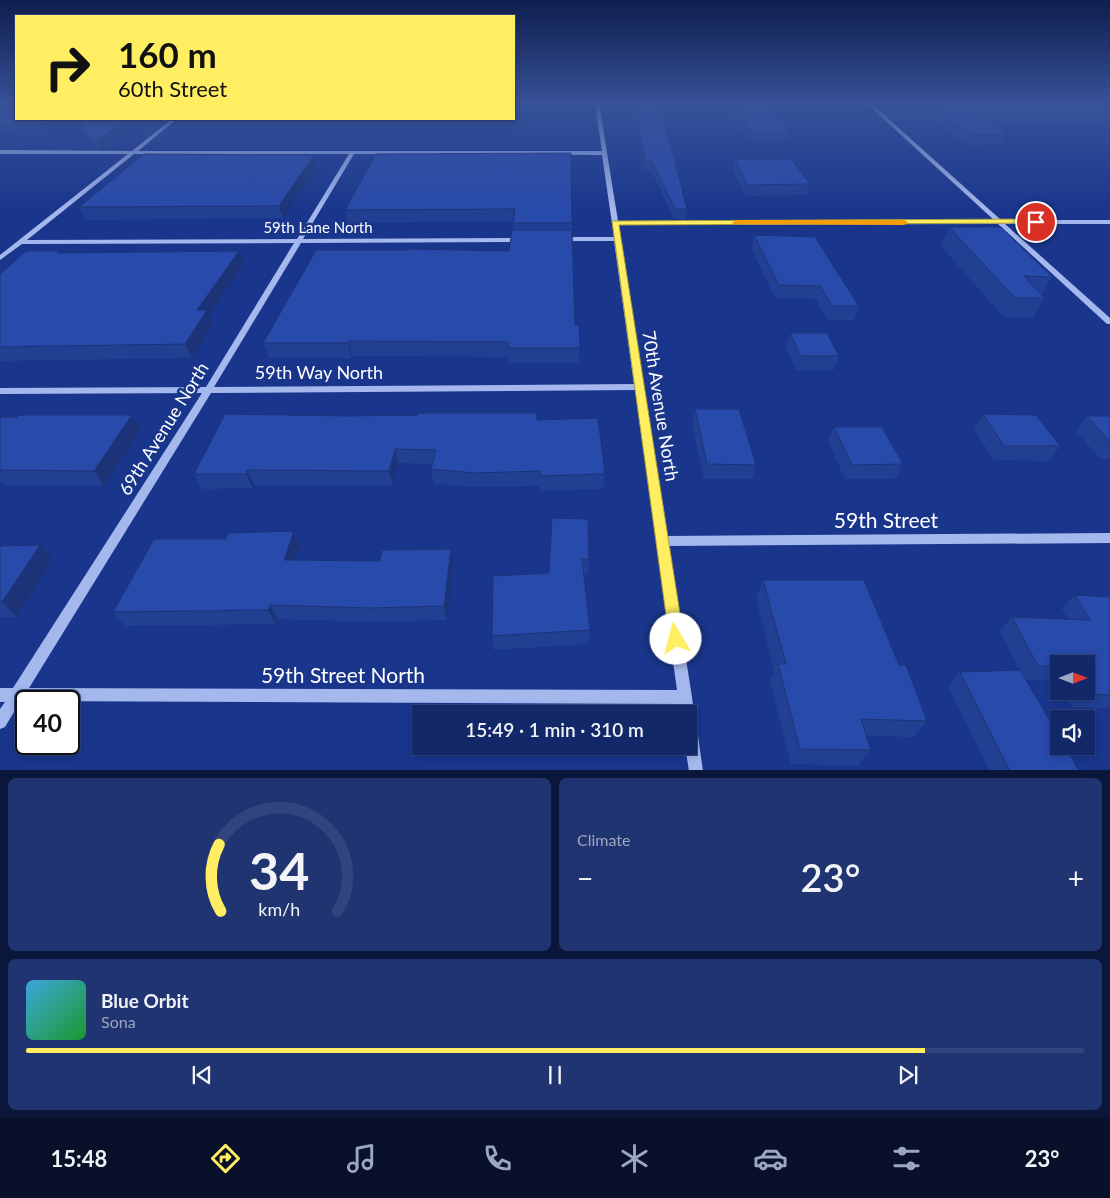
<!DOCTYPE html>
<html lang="en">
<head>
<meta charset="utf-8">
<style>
	body { margin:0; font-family:Lato,sans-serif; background:#203471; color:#f1f3f6; height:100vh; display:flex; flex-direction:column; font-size:19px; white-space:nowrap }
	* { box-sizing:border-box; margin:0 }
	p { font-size:16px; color:#9da6c0 }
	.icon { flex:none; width:28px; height:28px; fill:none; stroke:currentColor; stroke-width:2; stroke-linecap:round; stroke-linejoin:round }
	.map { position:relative; height:770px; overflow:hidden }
	.details { display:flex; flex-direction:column; gap:8px; padding:8px; background:#0a163a; flex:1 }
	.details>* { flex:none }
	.hud { position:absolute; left:15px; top:15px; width:500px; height:105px; border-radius:0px; box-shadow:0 2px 8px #0003,0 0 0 1px #32447d; background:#ffee61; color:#111; overflow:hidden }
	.needle { width:32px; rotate:90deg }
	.buttons { position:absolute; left:1050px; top:655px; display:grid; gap:10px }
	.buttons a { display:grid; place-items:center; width:45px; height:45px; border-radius:0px; background:#132869; box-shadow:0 2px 8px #0003,0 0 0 1px #32447d; font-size:25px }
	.speed { position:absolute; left:15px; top:690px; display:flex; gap:10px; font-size:25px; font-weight:700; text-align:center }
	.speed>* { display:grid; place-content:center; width:65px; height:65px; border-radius:50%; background:#132869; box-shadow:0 2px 8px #0003,0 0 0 1px #32447d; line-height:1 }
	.speed .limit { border:2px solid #111; border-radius:8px; background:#fff; color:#111 }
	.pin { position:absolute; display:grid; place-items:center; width:42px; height:42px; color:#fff; margin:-21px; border:2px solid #fff; border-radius:50%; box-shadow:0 1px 5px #0007 }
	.me { position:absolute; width:55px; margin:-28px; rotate:352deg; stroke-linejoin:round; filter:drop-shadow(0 0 4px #0008) }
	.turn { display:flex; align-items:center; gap:18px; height:105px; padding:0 20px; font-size:22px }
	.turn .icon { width:65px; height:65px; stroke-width:2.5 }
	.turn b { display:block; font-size:35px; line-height:42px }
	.big { font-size:38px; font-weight:600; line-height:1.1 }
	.details .card { flex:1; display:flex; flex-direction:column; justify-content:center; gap:8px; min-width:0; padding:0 18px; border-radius:8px; background:#203471 }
	.details .dial { align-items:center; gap:0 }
	.dial svg { height:130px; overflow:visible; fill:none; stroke:#32447d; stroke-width:7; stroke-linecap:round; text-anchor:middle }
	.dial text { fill:#f1f3f6; stroke:none }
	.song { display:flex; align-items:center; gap:15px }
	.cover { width:60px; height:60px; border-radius:8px; background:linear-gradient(135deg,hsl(200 70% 55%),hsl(130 70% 35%)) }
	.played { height:5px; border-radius:2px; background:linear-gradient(90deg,#ffee61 85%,#32447d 85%) }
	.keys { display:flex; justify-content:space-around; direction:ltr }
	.heat { display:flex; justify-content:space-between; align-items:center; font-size:28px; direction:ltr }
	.details .tiles { flex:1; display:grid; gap:8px; grid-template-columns:1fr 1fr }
	.card:last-child { grid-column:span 2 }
	.trip { position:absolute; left:412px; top:705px; width:285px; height:50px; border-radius:0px; background:#132869; box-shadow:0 2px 8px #0003,0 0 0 1px #32447d; font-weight:600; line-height:50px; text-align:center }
	.dock { display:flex; height:80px; justify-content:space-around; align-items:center; background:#08102a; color:#9da6c0 }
	.dock .icon { width:35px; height:35px }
	.dock .selected { color:#ffee61 }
	.dock b { font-size:22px; color:#f1f3f6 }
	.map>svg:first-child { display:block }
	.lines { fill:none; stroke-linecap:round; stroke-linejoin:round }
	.minor { fill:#a5b8ee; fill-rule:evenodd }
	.wall { fill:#224092 }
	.shaded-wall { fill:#1c3477 }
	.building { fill:#284aaa; stroke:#1c3477 }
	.route { fill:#ffee61; stroke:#a69b3f }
	.slow { fill:#f59e0b }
	.labels { text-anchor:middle; stroke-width:5; stroke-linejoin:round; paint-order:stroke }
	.far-street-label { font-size:15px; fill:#fff; stroke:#19368c }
	.street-label { font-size:18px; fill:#fff; stroke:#19368c }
	.near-street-label { font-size:21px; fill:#fff; stroke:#19368c }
</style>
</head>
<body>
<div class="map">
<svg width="1110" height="771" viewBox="0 0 1110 771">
	<rect width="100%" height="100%" fill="#19368c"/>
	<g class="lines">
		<!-- minor -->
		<path class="minor" d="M595,103H599L618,221L994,220L866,103H871L1001,220H1110V224H1005L1110,318V324H1107L998,224L618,225L666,536L1110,533V543L668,546L692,697L694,714L693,717L696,722L703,771H689L685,746H689V714H680L679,704L26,701L20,702L5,727L0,729V709L5,702H0V688H13L202,393L0,394V388L206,387L294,243L22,244L0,260V255L128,154H0V150L132,151L172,119H177L138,151H602ZM134,154H349L297,239L27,240ZM354,154L602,155L614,237H560L557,239L560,241H614L634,384L214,387L301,243L522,242L525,240L522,238L303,239ZM635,390L677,690L29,688L211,393Z"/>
	</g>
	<!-- wall -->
	<path class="wall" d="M0,103L72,119L47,134H0Z
		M635,103L687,209L686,219H674L651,170H644L634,111Z
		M819,103H840L830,115Z
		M884,103H1110V129L1099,122L992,124L1007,134L1002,144L967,145L932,119H904Z
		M733,105L789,131L786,141L750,142L731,115Z
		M76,119H143L102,149H96Z
		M571,153L572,230L575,325L580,348L579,363H509L508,357L352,356V358H269L263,343L509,251L513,230V221L347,223L345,210Z
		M314,155L317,167L283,218L86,220L79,207Z
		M735,159L810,184L807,195L745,196L733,170Z
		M949,227L1052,277L1041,295L1045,298L1033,318H1004L941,246Z
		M754,235L859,306L854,320H827L816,299L775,298L751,248Z
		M239,251L244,264L209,315L213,324L192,358L0,361V274L61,253Z
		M790,333L839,356L834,370H796L786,347Z
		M695,409L756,465L752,479H704L692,424Z
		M983,414L1060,446L1049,461L994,460L974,429Z
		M1087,416H1110V459H1100L1076,431Z
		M0,417L141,430L104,486L4,485L1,481H0Z
		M537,420L605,474L604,489L540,491V486L477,487L434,484L431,469L433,464L398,463L393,486L254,485L253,488L202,489L194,474Z
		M834,427L903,464L895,479H845L828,441Z
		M552,518L589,559L588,574L584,573L590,630L589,644L494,650L492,636L549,573Z
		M294,531L300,545L295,560L380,561L451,549L454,563L447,620L375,622L277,619L276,624L125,626L113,612L226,539Z
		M0,546L53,559L17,617H0Z
		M763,580L899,665L927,721L913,737L866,736L871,750L858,766L791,764L770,681L774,671L756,598Z
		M1075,595L1110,597V707L1108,708L1072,707L1064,691H1086V664H1059V681L1026,680L1079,771H990L948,686L960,672L1019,670L1000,631L1012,617L1068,619L1062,609Z"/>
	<!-- shaded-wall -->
	<path class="shaded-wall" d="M0,103H14L0,113Z
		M835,103H840L830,115L833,105Z
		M53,119H72L47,134L42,125Z
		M127,119H143L102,149L98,140Z
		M314,155L317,167L283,218L279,206Z
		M239,251L244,264L209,315L213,324L192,358L185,344L197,310Z
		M349,341L352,356V358L348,343Z
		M132,415L141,430L104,486L94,471Z
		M395,449L398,463L393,486L389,471Z
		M247,470L254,485L253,488L246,474Z
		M294,531L300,545L291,574L284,560Z
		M40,545L53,559L17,617L2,602Z
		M451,549L454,563L447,620L444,606Z
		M270,605L277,619L276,624L268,610Z"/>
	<!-- building -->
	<path class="building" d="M12,103H16V119H53L42,125H0V109Z
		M635,103H660L687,209H675L652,161H645Z
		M899,103H1110V116L1104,113L977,115L1007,134L971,135L935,109H907Z
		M733,105H767L789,131H752Z
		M78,119H127L98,140H92Z
		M571,153L572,223H513L515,209L345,210L376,154Z
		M144,154L314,155L279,206L79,207Z
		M735,159H791L810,184L747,185Z
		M949,227H1001L1052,277L1024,276L1045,298H1015Z
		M512,230H572L575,325H579L580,348H508V342L349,341L348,343H263L316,250H407L408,249L509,251Z
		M754,235L815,237L859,306H832L820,286L779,285Z
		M26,251H60L57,253L239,251L197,310H207L185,344L0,347V274Z
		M790,333H827L839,356H801Z
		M695,409H739L756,465L707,464Z
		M418,413H537V420L598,418L605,474L540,476V471L475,473L431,469L436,450L395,449L389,471L247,470L246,474H194L225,414L347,416L418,415Z
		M983,414L1036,415L1060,446H1004Z
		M19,415H132L94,471L0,470V417H17Z
		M1087,416H1110V442Z
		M834,427H882L903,464L852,465Z
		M552,518L588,519L589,559H582L590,630L492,636L493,576L549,573Z
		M294,531L284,560L380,561L382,550L451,549L444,606L370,608L270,605L268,610L113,612L154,539H226L228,533Z
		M40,545L2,602H0V546Z
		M763,580H864L899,665H906L927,721L861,719L871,750L800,749L778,664H786Z
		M1075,595L1110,597V695L1088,694L1086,691V664H1059V667L1038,666L1012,617L1090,620Z
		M1020,670L1059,736V746H1065L1079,771H1010L960,672Z"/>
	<!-- sky -->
	<linearGradient id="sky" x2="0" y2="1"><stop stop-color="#0e1e4d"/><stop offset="0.49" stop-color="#385299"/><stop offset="1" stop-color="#385299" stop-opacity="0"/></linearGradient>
	<rect width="1110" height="211" fill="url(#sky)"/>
	<!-- route -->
	<path class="route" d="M1036,219L1039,220V223L619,225L684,639L682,644L676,646L670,644L612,221Z"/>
	<!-- slow -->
	<path class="slow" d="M736,220H904L908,222L904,225L733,224L732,223Z"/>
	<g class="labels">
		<!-- far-street labels -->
		<g class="far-street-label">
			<text x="318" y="233">59th Lane North</text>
		</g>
		<!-- street labels -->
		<g class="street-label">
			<text x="319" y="379">59th Way North</text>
			<text transform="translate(660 406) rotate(81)" y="6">70th Avenue North</text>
			<text transform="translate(164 429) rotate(-58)" y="6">69th Avenue North</text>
		</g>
		<!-- near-street labels -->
		<g class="near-street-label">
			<text x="886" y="528">59th Street</text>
			<text x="343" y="683">59th Street North</text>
		</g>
	</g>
</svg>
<div class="buttons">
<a><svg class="needle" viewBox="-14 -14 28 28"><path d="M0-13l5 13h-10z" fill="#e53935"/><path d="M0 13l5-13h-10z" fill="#9da6c0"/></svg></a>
<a><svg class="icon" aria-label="sound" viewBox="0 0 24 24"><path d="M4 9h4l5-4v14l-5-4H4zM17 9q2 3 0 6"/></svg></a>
</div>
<div class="speed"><div class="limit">40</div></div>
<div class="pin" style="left:1036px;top:222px;background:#d93025"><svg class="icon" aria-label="arrive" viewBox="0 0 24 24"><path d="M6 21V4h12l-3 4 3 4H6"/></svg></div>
<svg class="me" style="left:676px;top:639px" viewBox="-20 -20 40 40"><circle r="19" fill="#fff"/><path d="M0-13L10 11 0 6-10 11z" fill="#ffee61"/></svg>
<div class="trip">15:49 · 1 min · 310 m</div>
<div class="hud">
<div class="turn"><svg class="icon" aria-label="right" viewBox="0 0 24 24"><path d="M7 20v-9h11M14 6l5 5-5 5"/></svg><div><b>160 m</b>60th Street</div></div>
</div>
</div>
<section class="details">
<div class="tiles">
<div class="card dial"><svg viewBox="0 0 100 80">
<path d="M14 69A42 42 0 1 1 86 69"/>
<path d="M14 69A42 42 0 0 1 13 28" stroke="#ffee61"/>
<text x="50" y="56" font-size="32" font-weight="700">34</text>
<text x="50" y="72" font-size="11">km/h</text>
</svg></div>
<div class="card"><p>Climate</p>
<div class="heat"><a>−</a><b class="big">23°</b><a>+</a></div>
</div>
<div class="card">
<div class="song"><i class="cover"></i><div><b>Blue Orbit</b><p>Sona</p></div></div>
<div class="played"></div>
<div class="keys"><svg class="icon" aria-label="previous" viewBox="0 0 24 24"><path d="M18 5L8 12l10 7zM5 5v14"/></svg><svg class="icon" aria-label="pause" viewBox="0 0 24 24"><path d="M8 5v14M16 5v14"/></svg><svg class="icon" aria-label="next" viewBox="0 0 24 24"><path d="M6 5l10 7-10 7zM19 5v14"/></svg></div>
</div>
</div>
</section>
<nav class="dock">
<b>15:48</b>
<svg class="icon selected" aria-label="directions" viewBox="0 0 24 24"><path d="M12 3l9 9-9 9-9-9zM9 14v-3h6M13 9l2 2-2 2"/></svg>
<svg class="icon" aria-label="music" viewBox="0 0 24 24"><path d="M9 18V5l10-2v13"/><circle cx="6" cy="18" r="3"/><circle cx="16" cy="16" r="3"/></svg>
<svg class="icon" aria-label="phone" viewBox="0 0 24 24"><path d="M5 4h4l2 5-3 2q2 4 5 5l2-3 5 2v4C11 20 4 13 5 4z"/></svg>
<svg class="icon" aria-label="climate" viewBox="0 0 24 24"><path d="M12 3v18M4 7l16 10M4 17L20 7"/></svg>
<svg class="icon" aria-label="car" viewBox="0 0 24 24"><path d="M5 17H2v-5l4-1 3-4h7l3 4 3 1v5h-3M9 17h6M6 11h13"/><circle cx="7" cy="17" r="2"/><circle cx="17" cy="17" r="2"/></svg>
<svg class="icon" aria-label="filters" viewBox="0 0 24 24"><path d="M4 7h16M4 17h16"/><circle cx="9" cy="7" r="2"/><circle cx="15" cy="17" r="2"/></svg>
<b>23°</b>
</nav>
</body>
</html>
